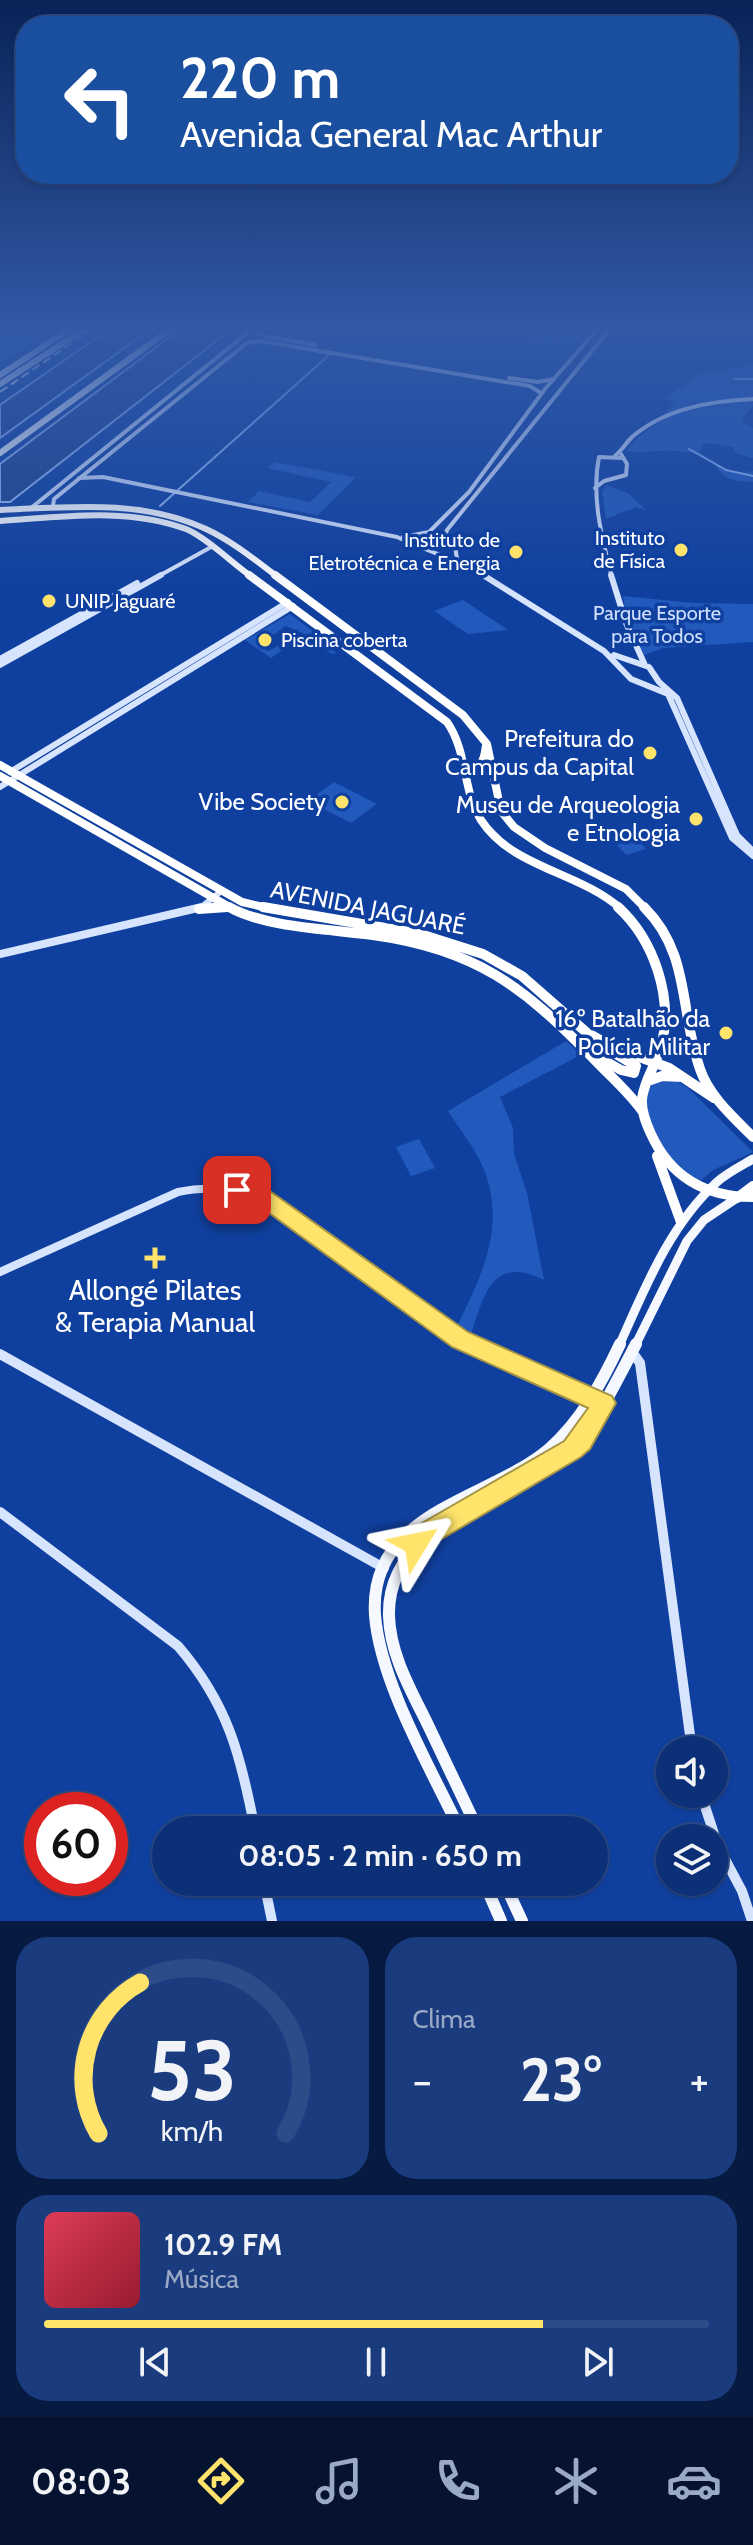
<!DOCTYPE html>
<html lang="pt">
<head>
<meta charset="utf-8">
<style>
	body { margin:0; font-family:Cabin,sans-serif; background:#1a3c7f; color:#f1f3f6; height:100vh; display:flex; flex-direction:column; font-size:30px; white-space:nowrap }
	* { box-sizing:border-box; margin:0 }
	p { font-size:26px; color:#9aa9c6 }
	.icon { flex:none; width:44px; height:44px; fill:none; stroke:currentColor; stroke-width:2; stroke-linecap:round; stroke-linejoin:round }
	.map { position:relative; height:1921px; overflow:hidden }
	.panel { display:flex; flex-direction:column; gap:16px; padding:16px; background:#071a41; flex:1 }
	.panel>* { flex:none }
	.banner { position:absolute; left:16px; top:16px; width:722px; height:168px; border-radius:32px; box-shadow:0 2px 6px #0004,0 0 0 2px #2c4b89; background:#1a4fa0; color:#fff; overflow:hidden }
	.buttons { position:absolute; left:656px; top:1736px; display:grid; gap:16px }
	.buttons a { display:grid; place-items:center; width:72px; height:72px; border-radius:50%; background:#0c3077; box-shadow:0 2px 6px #0004,0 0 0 2px #2c4b89; font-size:40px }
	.speed { position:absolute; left:24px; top:1792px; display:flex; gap:16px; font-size:40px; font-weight:700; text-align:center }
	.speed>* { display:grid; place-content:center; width:104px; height:104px; border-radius:50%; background:#0c3077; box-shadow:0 2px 6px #0004,0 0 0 2px #2c4b89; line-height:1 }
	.speed .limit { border:12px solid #d22; background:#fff; color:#111 }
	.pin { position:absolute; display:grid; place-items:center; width:68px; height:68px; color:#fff; margin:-34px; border-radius:16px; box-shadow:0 4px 12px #0006 }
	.me { position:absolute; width:88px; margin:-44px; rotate:55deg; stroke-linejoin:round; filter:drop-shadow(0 0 6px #0008) }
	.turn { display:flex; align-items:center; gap:28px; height:168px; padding:0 32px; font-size:36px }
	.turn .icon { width:104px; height:104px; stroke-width:2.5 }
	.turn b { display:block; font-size:56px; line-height:68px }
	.big { font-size:60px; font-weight:700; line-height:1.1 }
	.panel .widget { flex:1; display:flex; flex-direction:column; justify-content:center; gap:12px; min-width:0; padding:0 28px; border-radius:32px; background:#1a3c7f }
	.panel .dial { align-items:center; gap:0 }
	.dial svg { height:208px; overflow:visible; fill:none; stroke:#2c4b89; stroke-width:7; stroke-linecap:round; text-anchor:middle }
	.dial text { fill:#f1f3f6; stroke:none }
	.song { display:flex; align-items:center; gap:24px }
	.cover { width:96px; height:96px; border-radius:12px; background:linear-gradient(135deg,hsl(350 70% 55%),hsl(350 70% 35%)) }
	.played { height:8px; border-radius:4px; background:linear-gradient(90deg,#ffe36b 75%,#2c4b89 75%) }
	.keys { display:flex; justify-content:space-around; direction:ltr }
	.heat { display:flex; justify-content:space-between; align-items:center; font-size:44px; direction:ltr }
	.panel .tiles { flex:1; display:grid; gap:16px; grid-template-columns:1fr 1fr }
	.widget:last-child { grid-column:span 2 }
	.trip { position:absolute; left:152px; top:1816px; width:456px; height:80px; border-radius:40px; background:#0c3077; box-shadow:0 2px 6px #0004,0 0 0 2px #2c4b89; font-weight:700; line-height:80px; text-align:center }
	.menu { display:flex; height:128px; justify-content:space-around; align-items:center; background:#051330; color:#9aa9c6 }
	.menu .icon { width:56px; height:56px }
	.menu .current { color:#ffe36b }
	.menu b { font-size:36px; color:#f1f3f6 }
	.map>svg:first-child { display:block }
	.green { fill:#2259bd }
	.water { fill:#21448c; stroke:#98bbf9; stroke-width:2 }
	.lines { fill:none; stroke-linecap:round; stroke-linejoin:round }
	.stream { stroke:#98bbf9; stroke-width:2 }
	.secondary-far3 { stroke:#d7e4fe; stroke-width:4 }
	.secondary-far2 { stroke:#d7e4fe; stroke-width:6 }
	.secondary-far1 { stroke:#d7e4fe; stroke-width:8 }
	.secondary { stroke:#d7e4fe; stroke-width:10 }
	.primary-far1 { stroke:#f5f8ff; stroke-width:9 }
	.primary { stroke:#f5f8ff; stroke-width:12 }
	.highway-far2 { stroke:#fff; stroke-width:6 }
	.highway-far1 { stroke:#fff; stroke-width:8 }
	.highway { stroke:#fff; stroke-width:10 }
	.rail { stroke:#fff; stroke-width:2; stroke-dasharray:9 4; stroke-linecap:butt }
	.route { fill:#ffe36b; stroke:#a69446; stroke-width:2 }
	.poi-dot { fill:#ffe36b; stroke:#10409f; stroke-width:3 }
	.labels { text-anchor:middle; stroke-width:7; stroke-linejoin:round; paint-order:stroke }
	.far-poi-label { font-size:20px; fill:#fff; stroke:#10409f; text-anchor:end }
	.far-park-label { font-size:20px; fill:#cfe0fe; stroke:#10409f }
	.poi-label { font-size:24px; fill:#fff; stroke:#10409f; text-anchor:end }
	.street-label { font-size:24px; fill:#fff; stroke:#10409f }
	.near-poi-label { font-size:28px; fill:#fff; stroke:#10409f }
</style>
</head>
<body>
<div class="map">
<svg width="753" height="1921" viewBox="0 0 753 1921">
	<rect width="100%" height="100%" fill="#10409f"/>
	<!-- green -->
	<path class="green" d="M0,325H59L0,363Z
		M444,325H595L583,340L571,344Z
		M753,365V398L694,403L659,420L675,401L665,399C673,388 689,388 695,375Z
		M753,400V406L742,418L743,423L753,428V458L735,453L734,447L705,443L699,452C722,464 725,475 753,471V482C711,481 725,464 699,455C673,447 650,453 626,452C639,431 671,414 695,406C712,400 735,402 753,400Z
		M275,462L355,477H356L318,515L248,502L259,491L310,502L331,482L267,468Z
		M606,485L628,493L646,510L636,507L606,519L602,492Z
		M623,596L693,603L753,604V642L664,648L644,655L626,615Z
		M463,600L508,630L468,634L434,611Z
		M290,614L331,645L336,655L305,642L311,637L286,626L273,635L266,632L263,634L267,636L255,644L268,651L282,644V638L293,643L271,658L245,640Z
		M334,782L377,804L351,823L308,801Z
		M626,827L646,849L626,855L606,833Z
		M566,1041L581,1055L500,1097L513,1128L514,1154L527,1193L544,1280C491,1254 484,1296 470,1337L456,1328C480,1279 505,1232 486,1175C479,1153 460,1130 448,1111Z
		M659,1080L676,1081L688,1088L753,1152L713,1170L697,1184C686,1172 670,1161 661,1148C649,1131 636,1091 659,1080Z
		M419,1139L435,1168L411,1176L396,1147Z"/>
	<!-- water -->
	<path class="water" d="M115,325H156L0,438V405Z
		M186,325H237L10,502H0V464Z"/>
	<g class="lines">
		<!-- stream -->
		<path class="stream" d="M734,379H753
			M689,449L726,470L753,476
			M160,506L328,356"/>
		<!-- secondary-far3 -->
		<path class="secondary-far3" d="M260,332L264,336L315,345
			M257,334L271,325
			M247,343L260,341L530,386L541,393
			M509,378L538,382L554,379
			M615,456C622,450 626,443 632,437C666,408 711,401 753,399
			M79,478L103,477L397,537C429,552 456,559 486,577
			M595,488L604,481L626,475L627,464L621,454
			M53,506L54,499L248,342
			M31,508L257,325
			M429,532L469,492L545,389L601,325
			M403,537L429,532L455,546L457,559
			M444,539L447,530L613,325
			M157,577L213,546
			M612,577C602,539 591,497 599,457L623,458"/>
		<!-- secondary-far2 -->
		<path class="secondary-far2" d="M483,575L604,651L631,679L668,694L732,838L753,856
			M611,575L626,623L644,663
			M614,655L649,667L659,682L677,698L737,835L753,851
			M0,659L137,583
			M0,665L161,575
			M10,772L288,602
			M0,787L293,606
			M199,909L220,892"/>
		<!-- secondary-far1 -->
		<path class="secondary-far1" d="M0,954L202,907
			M0,1272L178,1192C206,1186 232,1189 260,1195L446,1331L478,1346"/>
		<!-- secondary -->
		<path class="secondary" d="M474,1344L604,1403
			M632,1352L640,1363L692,1750
			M0,1354L384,1568
			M0,1512L178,1646C228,1704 241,1756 255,1830
			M701,1794L718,1846L742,1891L752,1921
			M264,1882L272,1921"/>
		<!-- primary-far1 -->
		<path class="primary-far1" d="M619,1346C645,1288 669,1226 717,1182C727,1173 741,1166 753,1159
			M635,1346L687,1241L704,1220L737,1198"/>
		<!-- primary -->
		<path class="primary" d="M460,1830C431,1769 380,1682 375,1615C368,1511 489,1500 549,1449C581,1421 602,1382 620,1344
			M478,1830C461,1795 445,1760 428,1725C412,1692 390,1655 389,1616C386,1518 520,1498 578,1444C593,1429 625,1365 636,1344
			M484,1882L501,1921
			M504,1882L522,1921"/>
		<!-- highway-far2 -->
		<path class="highway-far2" d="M0,375L76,325
			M0,384L91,325
			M0,453L176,325
			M0,510C69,507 141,499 206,529C232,541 255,560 278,577
			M0,521C62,517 126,507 186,529C206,537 233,564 252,577"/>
		<!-- highway-far1 -->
		<path class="highway-far1" d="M249,575L447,722C468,752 462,790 481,820C512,868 580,872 621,909
			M275,575L463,715L487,744L501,811L514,827L545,848L626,889L646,909
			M0,765L242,902L272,909
			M466,769C483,766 484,761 486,745
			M0,776L233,909
			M204,909L227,907"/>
		<!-- highway -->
		<path class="highway" d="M229,907C266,928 331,929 373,935C475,949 523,986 593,1058C610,1076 629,1092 643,1112
			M263,907L420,934L483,954L522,976L586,1032L613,1047L669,1068L714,1098
			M618,907C654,940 674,998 661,1047C656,1065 644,1080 642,1099C641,1111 646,1123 651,1134C671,1178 706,1197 753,1197
			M644,907C691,954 679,1010 700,1069C709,1096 733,1117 753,1137
			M199,909L227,907
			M587,1051L621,1070L634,1073L636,1066L616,1054
			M648,1081L662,1076L682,1077
			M657,1156L681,1222
			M737,1198L753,1186"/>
		<!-- rail -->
		<path class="rail" d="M0,392L98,325"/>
	</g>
	<!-- sky -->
	<linearGradient id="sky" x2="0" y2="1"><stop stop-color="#092357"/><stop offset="0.55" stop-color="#3159a6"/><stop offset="1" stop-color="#3159a6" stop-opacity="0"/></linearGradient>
	<rect width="753" height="594" fill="url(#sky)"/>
	<!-- route -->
	<path class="route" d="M237,1181L267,1189L468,1332L612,1396L616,1403L590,1449L581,1457L440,1540L416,1557L407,1553L403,1544L407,1536L422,1523L564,1441L588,1408L452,1347L254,1202L230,1196L226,1190L230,1184Z"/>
	<!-- markers -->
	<g class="poi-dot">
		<circle cx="681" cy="550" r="8"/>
		<circle cx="516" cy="552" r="8"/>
		<circle cx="49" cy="601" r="8"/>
		<circle cx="265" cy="640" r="8"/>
		<circle cx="650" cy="753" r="8"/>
		<circle cx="342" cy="802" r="8"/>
		<circle cx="696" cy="819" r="8"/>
		<circle cx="726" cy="1033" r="8"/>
		<path d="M151 1246h8v8h8v8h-8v8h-8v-8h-8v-8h8z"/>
	</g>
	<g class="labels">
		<!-- far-poi labels -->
		<g class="far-poi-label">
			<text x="665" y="545">Instituto<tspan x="665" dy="23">de Física</tspan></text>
			<text x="500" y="547">Instituto de<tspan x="500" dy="23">Eletrotécnica e Energia</tspan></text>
			<text x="65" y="608" text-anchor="start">UNIP Jaguaré</text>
			<text x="281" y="647" text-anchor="start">Piscina coberta</text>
		</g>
		<!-- far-park labels -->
		<g class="far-park-label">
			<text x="657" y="620">Parque Esporte<tspan x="657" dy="23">para Todos</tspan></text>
		</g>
		<!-- poi labels -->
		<g class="poi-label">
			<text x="634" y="747">Prefeitura do<tspan x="634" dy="28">Campus da Capital</tspan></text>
			<text x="326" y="810">Vibe Society</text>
			<text x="680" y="813">Museu de Arqueologia<tspan x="680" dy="28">e Etnologia</tspan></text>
			<text x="710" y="1027">16º Batalhão da<tspan x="710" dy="28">Polícia Militar</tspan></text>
		</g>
		<!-- street labels -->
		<g class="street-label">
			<text transform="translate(368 908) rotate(11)" y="8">AVENIDA JAGUARÉ</text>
		</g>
		<!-- near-poi labels -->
		<g class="near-poi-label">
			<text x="155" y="1300">Allongé Pilates<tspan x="155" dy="32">&amp; Terapia Manual</tspan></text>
		</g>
	</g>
</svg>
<div class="buttons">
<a><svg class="icon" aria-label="sound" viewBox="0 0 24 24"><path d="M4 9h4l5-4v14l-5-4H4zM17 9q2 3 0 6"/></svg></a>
<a><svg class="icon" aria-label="layers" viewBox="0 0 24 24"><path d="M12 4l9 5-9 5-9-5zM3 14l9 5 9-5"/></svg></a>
</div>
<div class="speed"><div class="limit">60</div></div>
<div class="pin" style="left:237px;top:1190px;background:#d93025"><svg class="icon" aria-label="arrive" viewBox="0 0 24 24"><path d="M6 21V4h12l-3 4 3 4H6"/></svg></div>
<svg class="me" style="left:416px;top:1544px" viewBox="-20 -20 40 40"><path d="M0-17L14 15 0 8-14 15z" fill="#ffe36b" stroke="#fff" stroke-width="4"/></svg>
<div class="trip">08:05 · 2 min · 650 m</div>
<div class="banner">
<div class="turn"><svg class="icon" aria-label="left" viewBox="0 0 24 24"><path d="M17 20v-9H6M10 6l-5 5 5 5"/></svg><div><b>220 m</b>Avenida General Mac Arthur</div></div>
</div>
</div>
<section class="panel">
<div class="tiles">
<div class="widget dial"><svg viewBox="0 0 100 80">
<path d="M14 69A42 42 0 1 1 86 69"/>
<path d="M14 69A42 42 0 0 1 30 11" stroke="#ffe36b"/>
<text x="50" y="56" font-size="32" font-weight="700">53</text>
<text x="50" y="72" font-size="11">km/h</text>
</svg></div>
<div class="widget"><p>Clima</p>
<div class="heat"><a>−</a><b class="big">23°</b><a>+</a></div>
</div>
<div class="widget">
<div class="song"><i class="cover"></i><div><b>102.9 FM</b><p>Música</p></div></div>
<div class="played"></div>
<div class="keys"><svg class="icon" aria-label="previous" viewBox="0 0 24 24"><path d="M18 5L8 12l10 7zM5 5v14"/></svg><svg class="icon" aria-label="pause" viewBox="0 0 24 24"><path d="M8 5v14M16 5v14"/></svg><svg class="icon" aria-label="next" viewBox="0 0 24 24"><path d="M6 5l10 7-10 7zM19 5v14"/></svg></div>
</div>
</div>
</section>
<nav class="menu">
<b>08:03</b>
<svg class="icon current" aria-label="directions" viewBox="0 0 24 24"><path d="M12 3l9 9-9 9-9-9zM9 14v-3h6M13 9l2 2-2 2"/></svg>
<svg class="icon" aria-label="music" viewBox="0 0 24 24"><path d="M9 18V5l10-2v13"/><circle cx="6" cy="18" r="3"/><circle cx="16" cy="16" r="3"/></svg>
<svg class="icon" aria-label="phone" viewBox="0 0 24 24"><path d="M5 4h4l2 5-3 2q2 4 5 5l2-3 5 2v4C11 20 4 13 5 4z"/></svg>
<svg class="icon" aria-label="climate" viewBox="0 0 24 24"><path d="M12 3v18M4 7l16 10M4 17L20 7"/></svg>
<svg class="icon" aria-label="car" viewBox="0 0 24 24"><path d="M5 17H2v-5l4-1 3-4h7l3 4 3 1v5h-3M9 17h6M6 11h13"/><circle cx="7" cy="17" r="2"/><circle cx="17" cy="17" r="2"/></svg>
</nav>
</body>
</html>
